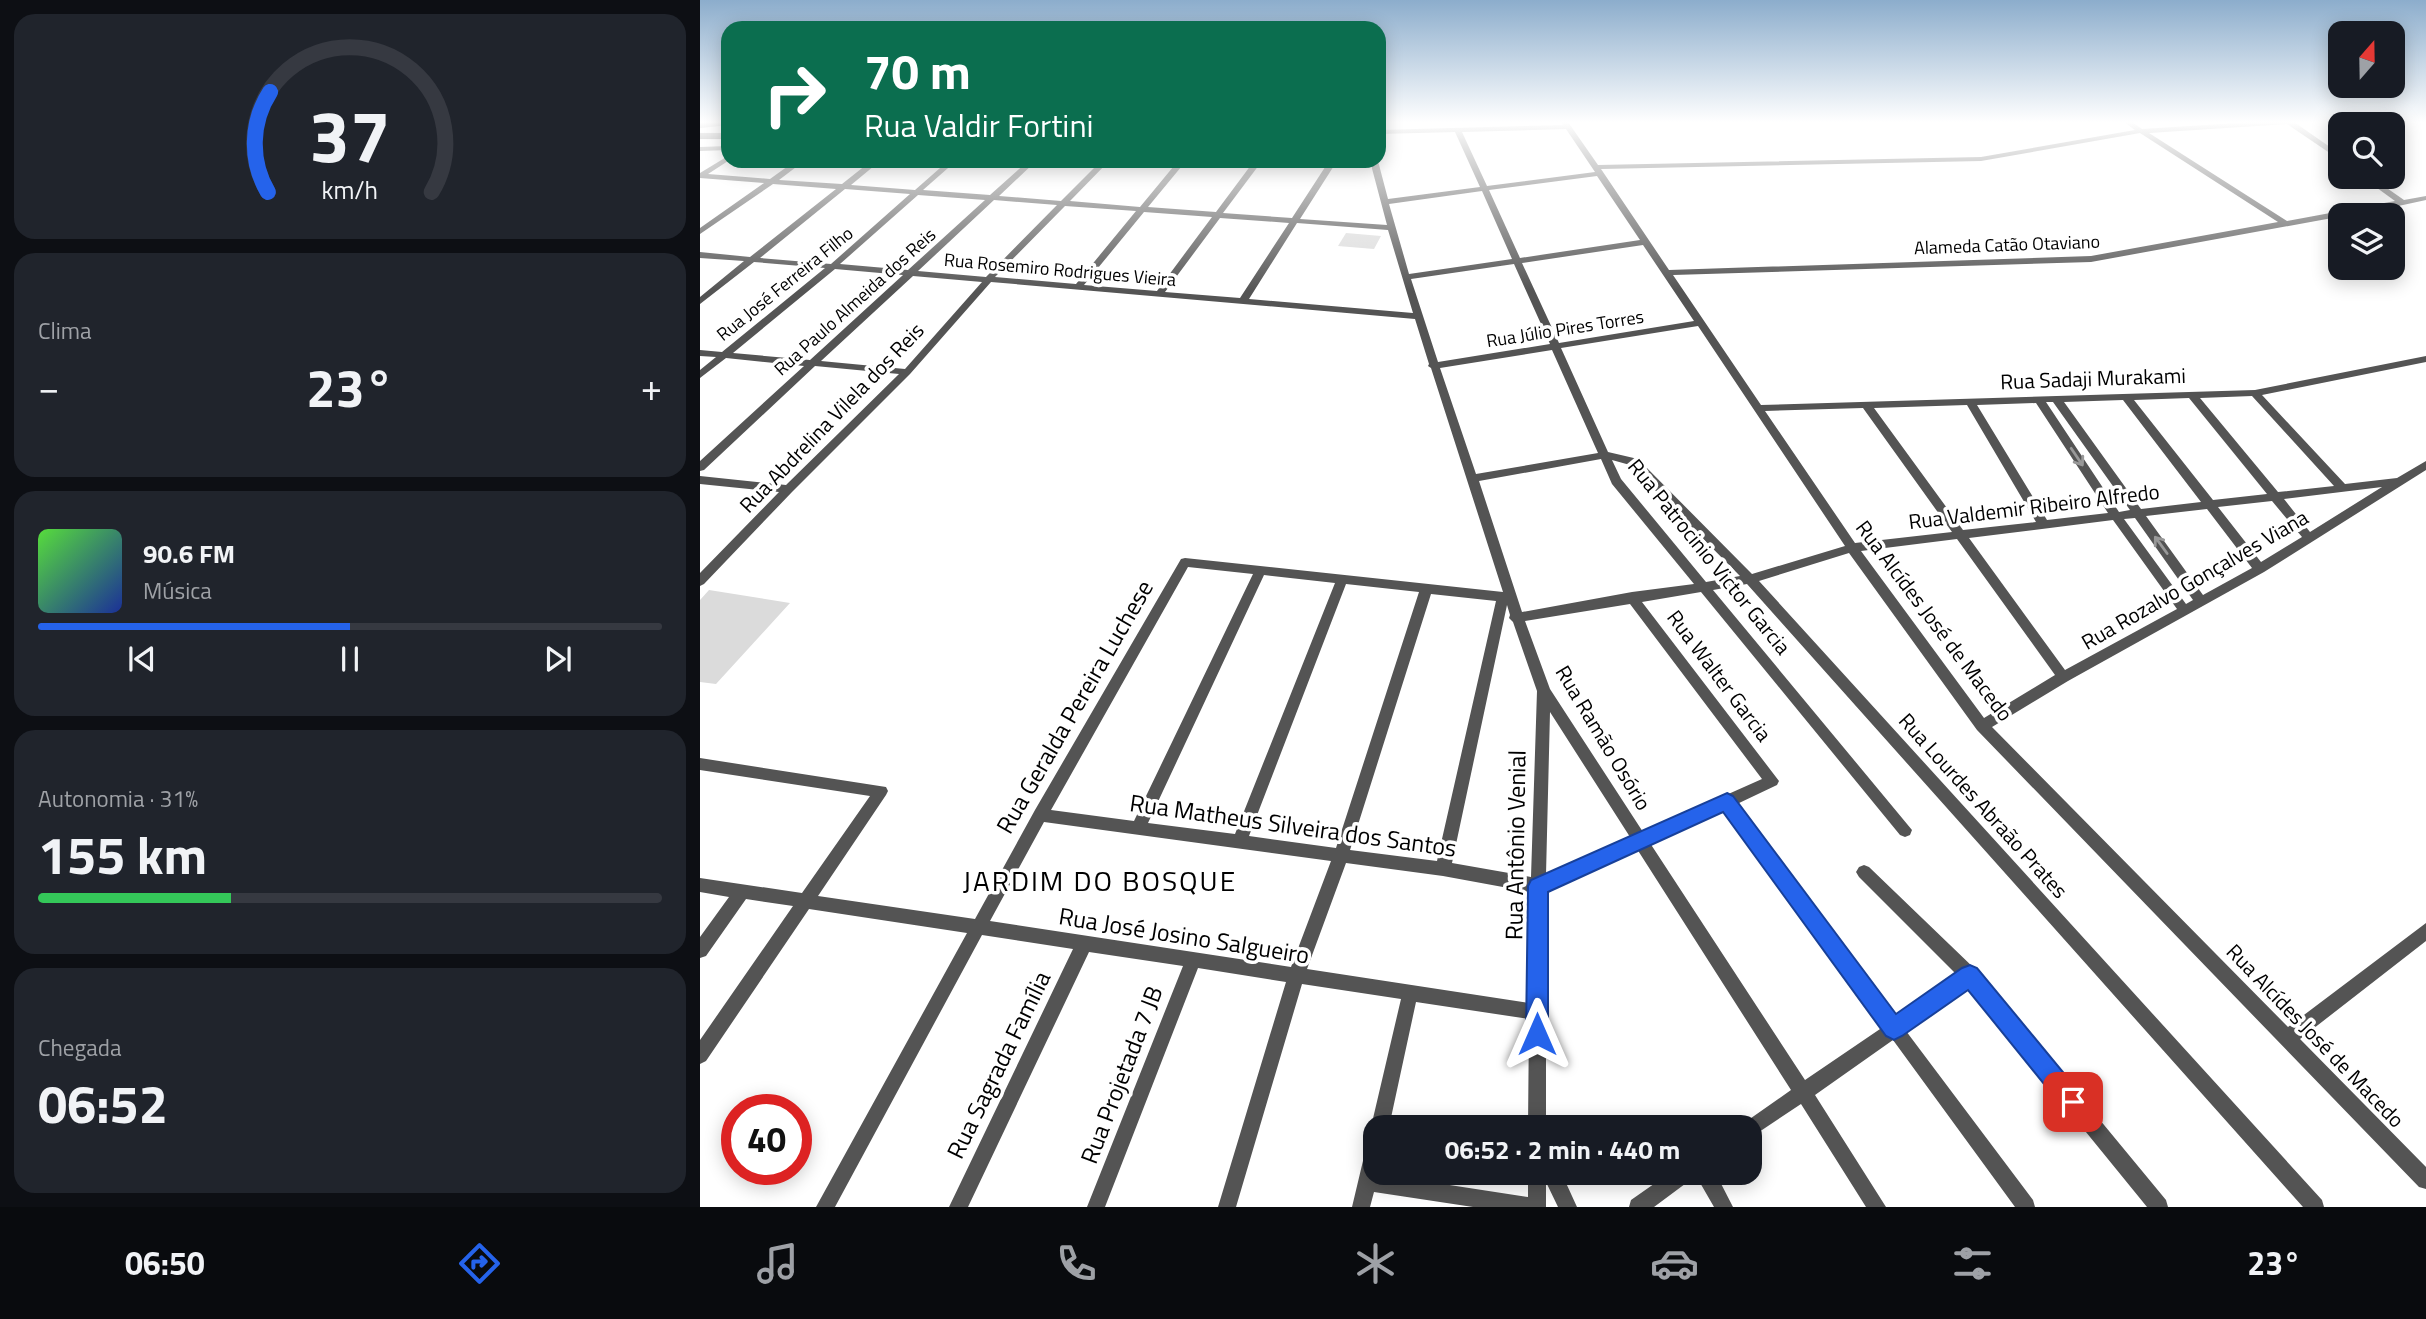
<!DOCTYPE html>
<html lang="pt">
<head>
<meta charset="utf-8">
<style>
	body { margin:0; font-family:"Titillium Web",sans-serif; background:#20242c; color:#f1f3f6; height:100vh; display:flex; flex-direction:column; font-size:26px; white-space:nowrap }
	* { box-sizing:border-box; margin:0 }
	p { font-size:23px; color:#9ea1a6 }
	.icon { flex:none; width:38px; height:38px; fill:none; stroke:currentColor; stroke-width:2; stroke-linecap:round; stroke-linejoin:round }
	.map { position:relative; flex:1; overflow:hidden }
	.sheet { display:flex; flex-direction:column; gap:14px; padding:14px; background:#0d0f14; width:700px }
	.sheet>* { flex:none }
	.banner { position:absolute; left:21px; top:21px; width:665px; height:147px; border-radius:21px; box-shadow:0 4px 18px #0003; background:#0b6e4f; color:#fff; overflow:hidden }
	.needle { width:46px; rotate:20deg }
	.tools { position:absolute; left:1628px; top:21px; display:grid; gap:14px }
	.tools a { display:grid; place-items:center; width:77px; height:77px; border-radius:14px; background:#171b24; box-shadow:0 4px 18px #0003; font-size:35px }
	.speed { position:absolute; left:21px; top:1094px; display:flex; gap:14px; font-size:35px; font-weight:700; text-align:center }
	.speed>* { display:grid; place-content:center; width:91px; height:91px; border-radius:50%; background:#171b24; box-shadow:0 4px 18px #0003; line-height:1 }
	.speed .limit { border:10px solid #d22; background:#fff; color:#111 }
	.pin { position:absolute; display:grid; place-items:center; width:60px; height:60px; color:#fff; margin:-30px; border-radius:14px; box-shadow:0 4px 10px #0006 }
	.me { position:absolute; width:77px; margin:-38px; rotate:0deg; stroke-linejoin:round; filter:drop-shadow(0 0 5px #0008) }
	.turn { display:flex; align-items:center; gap:24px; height:147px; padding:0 28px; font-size:32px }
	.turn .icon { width:91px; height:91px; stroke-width:2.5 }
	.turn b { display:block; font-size:49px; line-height:60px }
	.big { font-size:52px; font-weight:700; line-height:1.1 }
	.sheet .card { flex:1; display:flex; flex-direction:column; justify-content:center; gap:10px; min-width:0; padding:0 24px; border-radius:21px; background:#20242c }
	.sheet .dial { align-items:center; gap:0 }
	.dial svg { height:182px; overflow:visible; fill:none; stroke:#363941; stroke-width:7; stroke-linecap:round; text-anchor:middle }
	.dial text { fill:#f1f3f6; stroke:none }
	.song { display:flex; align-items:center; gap:21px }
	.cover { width:84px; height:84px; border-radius:10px; background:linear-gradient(135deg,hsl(110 70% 55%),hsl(230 70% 35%)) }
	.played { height:7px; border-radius:4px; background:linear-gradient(90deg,#2563eb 50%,#363941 50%) }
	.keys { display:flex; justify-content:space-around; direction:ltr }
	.heat { display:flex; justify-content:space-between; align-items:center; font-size:38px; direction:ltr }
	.charge { height:10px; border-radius:5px; background:linear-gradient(90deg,#34c759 31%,#363941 0) }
	.trip { position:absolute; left:663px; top:1115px; width:399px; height:70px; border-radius:21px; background:#171b24; box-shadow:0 4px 18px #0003; font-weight:700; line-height:70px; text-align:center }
	.tabs { display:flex; height:112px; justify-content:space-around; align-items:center; background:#090b0e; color:#9ea1a6 }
	.tabs .icon { width:49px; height:49px }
	.tabs .selected { color:#2563eb }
	.tabs b { font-size:32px; color:#f1f3f6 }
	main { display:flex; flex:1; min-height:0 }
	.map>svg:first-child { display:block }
	.green { fill:#dbdbdb }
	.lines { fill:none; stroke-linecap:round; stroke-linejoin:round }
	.highway-casing { stroke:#dbdbdb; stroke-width:1 }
	.minor { fill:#545454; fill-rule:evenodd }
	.highway { fill:#000; fill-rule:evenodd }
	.oneway { stroke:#989898 }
	.route { fill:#2563eb; stroke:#184099; stroke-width:2 }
	.labels { text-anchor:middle; stroke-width:7; stroke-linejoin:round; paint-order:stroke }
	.far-street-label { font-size:18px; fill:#000; stroke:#fff }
	.street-label { font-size:21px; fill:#000; stroke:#fff }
	.near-street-label { font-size:24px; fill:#000; stroke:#fff }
	.near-neighbourhood-label { font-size:28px; letter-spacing:2px; fill:#000; stroke:#fff }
</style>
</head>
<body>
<main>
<section class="sheet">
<div class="card dial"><svg viewBox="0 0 100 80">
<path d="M14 69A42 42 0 1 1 86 69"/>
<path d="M14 69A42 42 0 0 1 15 25" stroke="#2563eb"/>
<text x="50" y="56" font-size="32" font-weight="700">37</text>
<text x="50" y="72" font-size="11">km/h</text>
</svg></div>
<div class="card"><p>Clima</p>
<div class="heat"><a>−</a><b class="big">23°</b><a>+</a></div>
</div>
<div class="card">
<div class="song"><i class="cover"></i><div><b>90.6 FM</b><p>Música</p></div></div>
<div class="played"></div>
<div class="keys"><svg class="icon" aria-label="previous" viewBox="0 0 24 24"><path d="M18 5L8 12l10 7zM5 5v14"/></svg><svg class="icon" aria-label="pause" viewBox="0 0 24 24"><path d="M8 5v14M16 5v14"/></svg><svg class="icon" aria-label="next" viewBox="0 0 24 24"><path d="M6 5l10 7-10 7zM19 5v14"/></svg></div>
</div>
<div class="card"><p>Autonomia · 31%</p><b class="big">155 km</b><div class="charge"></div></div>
<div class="card"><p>Chegada</p><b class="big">06:52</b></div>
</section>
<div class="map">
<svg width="1726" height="1207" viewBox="0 0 1726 1207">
	<rect width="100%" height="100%" fill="#fff"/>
	<!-- green -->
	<path class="green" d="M646,233L681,236L674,249L638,246Z
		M9,590L90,603L16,684L0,682V600Z"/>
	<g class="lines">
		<defs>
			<path id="highway" d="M0,122H28V125L0,128Z
				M0,133H28V139H0Z"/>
		</defs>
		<!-- highway casing -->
		<use href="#highway" class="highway-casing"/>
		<!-- minor -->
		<path class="minor" d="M862,122H868L898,165L1281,157L1435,130L1424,122H1432L1442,129L1554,122H1594L1640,154V160L1587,124L1449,133L1587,221L1695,201L1662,177H1671L1704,200L1726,196V200L1703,205L1391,262L973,275L1061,405L1555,390L1726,356V362L1562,395L1645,484L1697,478L1726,461V470L1564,572L1368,681L1292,727L1588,1027L1726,923V941L1600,1039L1726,1167V1189L1719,1187L1277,730L1149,553L1059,581L1622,1200L1624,1207H1603L1047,584L1013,590L1212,830L1210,835L1205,837L1200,835L1001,592L942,602L1079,781L1077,785L1037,804L1196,1017L1257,975L1159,877L1156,872L1159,867L1164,865L1169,867L1276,970L1466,1200L1468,1207H1447L1268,987L1206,1031L1333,1200L1335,1207H1315L1193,1040L1115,1095L1186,1207H1166L1101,1104L1050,1138V1127H1042L1044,1123L1091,1090L937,849L846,890V1127H828L829,1019L716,1002L689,1127H676V1134L674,1133L671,1127L701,999L602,984L536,1207H518L586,982L498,968L405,1207H387L483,966L389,952L268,1207H249L373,949L282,935L135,1207H116L267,933L109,909L6,1061L0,1064V1040L93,906L46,899L6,956L0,958V937L29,897L0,892V878L102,893L170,796L0,770V758L186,787L188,791L186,795L118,896L275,919L335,810L481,559L485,558L803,592L731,368L728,366L729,364L715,319L291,282L210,374L92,492L4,584L0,586V573L79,492L0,484V476L86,485L199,374L115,366L4,470L0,471V461L104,366L26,358L0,378V370L16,357L0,356V350L22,352L125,268L54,262L0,304V297L44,261L0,258V252L50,257L136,189L73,184L0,234V228L64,183L0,178V173L28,156V161L8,174L70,179L95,161H104L79,180L142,184L171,161H180L151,185L215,190L248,161H256L223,190L290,195L328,161H336L299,196L361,201L401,161H409L370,201L440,207L478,161H486L448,207L516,212L554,161H562L523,213L592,218L629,161H637L600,219L687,225L670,161H678L688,199L780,187L755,132L679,134V130L863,125ZM866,129L895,172L787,186L762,132ZM1440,133L1578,222L1391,256L969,270L901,169L1281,161ZM897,176L940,240L820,258L789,190ZM145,189L210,194L131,264L60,258ZM782,191L812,259L709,274L689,204ZM218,195L285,200L208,270L140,264ZM294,200L357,205L286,277L218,271ZM365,206L436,211L376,284L295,277ZM444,212L512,217L457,291L384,285ZM520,218L589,223L540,298L465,292ZM597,223L688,230L713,313L549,299ZM943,245L994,321L859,343L822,263ZM814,264L850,344L738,362L711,279ZM135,269L203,275L110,360L33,353ZM213,276L282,282L205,369L121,361ZM998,326L1145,546L1052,574L938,459L908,452L861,348ZM852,350L898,453L776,474L740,368ZM1552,396L1634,486L1578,492L1500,398ZM1489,398L1567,494L1513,500L1434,400ZM1423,400L1501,502L1441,509L1364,402ZM1346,402H1353L1430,510L1419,512ZM1336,403L1408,513L1347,520L1277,405ZM1267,405L1336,522L1263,530L1174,408ZM1163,408L1252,532L1155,543L1065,411ZM901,459L912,484L994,584L932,592L822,612L779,481ZM912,460L930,465L1040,576L1006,582L921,479ZM1682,487L1610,532L1584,499ZM1572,501L1602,537L1561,562L1518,507ZM1507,509L1552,568L1503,595L1446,516ZM1435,518L1493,600L1486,604L1424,519ZM1413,520L1477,609L1365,670L1269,538ZM1257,539L1355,675L1284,718L1161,551ZM488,567L553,574L434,821L351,810ZM564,575L635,583L535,834L448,823ZM646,584L719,592L636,848L549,836ZM731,594L796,601L737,861L650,850ZM930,604L1062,779L943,832L850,689L825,621ZM807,605L810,615L809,618L813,622L837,691L831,877L752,863ZM850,712L930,837L846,875ZM1024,809L1183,1027L1105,1080L950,843ZM344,822L631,861L591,967L290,921ZM646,863L743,876L830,892L829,1003L607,969Z
			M28,146V150L0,151V147Z
			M676,1135V1172H678V1174L828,1197V1172H861L877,1207H858L846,1182V1207H773L674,1192L670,1207H652L667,1144L670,1138Z
			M971,1172H1015L1033,1207H1014L995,1174L993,1178L954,1207H929L931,1200Z"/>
		<!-- highway -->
		<use href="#highway" class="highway"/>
	</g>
	<!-- one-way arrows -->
	<defs><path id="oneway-shaft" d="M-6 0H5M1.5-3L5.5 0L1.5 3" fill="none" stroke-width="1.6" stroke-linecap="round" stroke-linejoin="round" transform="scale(1.75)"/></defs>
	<g class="oneway">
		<use href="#oneway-shaft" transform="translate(1377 457) rotate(56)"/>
		<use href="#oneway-shaft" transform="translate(1461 545) rotate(-126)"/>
	</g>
	<!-- sky -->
	<linearGradient id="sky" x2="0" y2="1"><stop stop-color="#8cadcc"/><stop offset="0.42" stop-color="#fff"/><stop offset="1" stop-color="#fff" stop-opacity="0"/></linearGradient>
	<rect width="1726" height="291" fill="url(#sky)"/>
	<!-- route -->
	<path class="route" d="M1027,793L1033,796L1196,1014L1262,968L1270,965L1277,968L1381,1094L1384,1102L1381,1110L1373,1113L1365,1110L1268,990L1202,1036L1194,1040L1186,1036L1023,812L848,892V1034L845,1042L837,1045L829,1042L826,1034L828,886L831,880Z"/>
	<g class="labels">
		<!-- far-street labels -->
		<g class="far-street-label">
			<text transform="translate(1307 245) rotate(-2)" y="6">Alameda Catão Otaviano</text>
			<text transform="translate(360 270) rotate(5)" y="6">Rua Rosemiro Rodrigues Vieira</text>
			<text transform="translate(85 284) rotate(-39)" y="6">Rua José Ferreira Filho</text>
			<text transform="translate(155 302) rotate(-42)" y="6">Rua Paulo Almeida dos Reis</text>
			<text transform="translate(865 329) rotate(-9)" y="6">Rua Júlio Pires Torres</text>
		</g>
		<!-- street labels -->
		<g class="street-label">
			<text transform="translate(1393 379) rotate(-2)" y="7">Rua Sadaji Murakami</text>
			<text transform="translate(132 418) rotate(-46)" y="7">Rua Abdrelina Vilela dos Reis</text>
			<text transform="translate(1334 507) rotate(-7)" y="7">Rua Valdemir Ribeiro Alfredo</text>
			<text transform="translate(1009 557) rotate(51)" y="7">Rua Patrocinio Victor Garcia</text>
			<text transform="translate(1495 580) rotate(-30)" y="7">Rua Rozalvo Gonçalves Viana</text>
			<text transform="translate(1234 621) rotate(53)" y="7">Rua Alcídes José de Macedo</text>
			<text transform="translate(1019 676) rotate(53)" y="7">Rua Walter Garcia</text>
			<text transform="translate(903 738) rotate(59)" y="7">Rua Ramão Osório</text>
			<text transform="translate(1283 806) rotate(48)" y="7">Rua Lourdes Abraão Prates</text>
			<text transform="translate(1615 1036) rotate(46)" y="7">Rua Alcídes José de Macedo</text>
		</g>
		<!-- near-street labels -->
		<g class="near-street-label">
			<text transform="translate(375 707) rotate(-60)" y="8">Rua Geralda Pereira Luchese</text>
			<text transform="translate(593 826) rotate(8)" y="8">Rua Matheus Silveira dos Santos</text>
			<text transform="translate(816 845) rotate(-89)" y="8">Rua Antônio Venial</text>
			<text transform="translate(484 936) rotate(9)" y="8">Rua José Josino Salgueiro</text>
			<text transform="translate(299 1065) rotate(-64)" y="8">Rua Sagrada Família</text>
			<text transform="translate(422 1075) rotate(-69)" y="8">Rua Projetada 7 JB</text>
		</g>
		<!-- near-neighbourhood labels -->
		<g class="near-neighbourhood-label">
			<text x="400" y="891">JARDIM DO BOSQUE</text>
		</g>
	</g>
</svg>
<div class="tools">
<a><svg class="needle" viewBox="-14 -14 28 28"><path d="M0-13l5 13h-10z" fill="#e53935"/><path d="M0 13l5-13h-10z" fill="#9ea1a6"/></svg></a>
<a><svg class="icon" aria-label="search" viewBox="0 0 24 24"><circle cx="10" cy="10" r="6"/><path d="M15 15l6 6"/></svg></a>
<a><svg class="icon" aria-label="layers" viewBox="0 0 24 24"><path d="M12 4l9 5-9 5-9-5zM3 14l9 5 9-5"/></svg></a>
</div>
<div class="speed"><div class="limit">40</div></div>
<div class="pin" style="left:1373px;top:1102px;background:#d93025"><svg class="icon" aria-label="arrive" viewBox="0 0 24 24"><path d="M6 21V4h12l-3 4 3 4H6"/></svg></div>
<svg class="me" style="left:837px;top:1034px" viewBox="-20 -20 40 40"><path d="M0-17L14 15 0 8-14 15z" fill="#2563eb" stroke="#fff" stroke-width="4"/></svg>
<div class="trip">06:52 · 2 min · 440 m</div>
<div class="banner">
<div class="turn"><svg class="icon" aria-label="right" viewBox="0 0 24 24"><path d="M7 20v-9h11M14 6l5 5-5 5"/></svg><div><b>70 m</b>Rua Valdir Fortini</div></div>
</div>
</div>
</main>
<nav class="tabs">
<b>06:50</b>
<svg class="icon selected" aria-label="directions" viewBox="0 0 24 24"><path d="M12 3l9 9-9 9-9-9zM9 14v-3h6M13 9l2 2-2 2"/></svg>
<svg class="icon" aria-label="music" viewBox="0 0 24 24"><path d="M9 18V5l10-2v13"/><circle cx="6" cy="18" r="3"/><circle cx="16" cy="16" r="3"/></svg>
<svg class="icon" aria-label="phone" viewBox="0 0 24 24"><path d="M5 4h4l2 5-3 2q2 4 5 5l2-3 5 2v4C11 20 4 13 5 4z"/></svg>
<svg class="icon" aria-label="climate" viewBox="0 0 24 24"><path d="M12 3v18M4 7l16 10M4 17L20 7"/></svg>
<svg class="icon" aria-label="car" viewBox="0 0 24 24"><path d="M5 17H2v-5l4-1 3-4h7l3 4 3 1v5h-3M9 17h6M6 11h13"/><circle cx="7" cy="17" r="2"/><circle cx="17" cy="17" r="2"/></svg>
<svg class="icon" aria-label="filters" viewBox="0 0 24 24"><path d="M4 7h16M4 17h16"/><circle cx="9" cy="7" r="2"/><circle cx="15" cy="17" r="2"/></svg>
<b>23°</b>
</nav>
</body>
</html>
